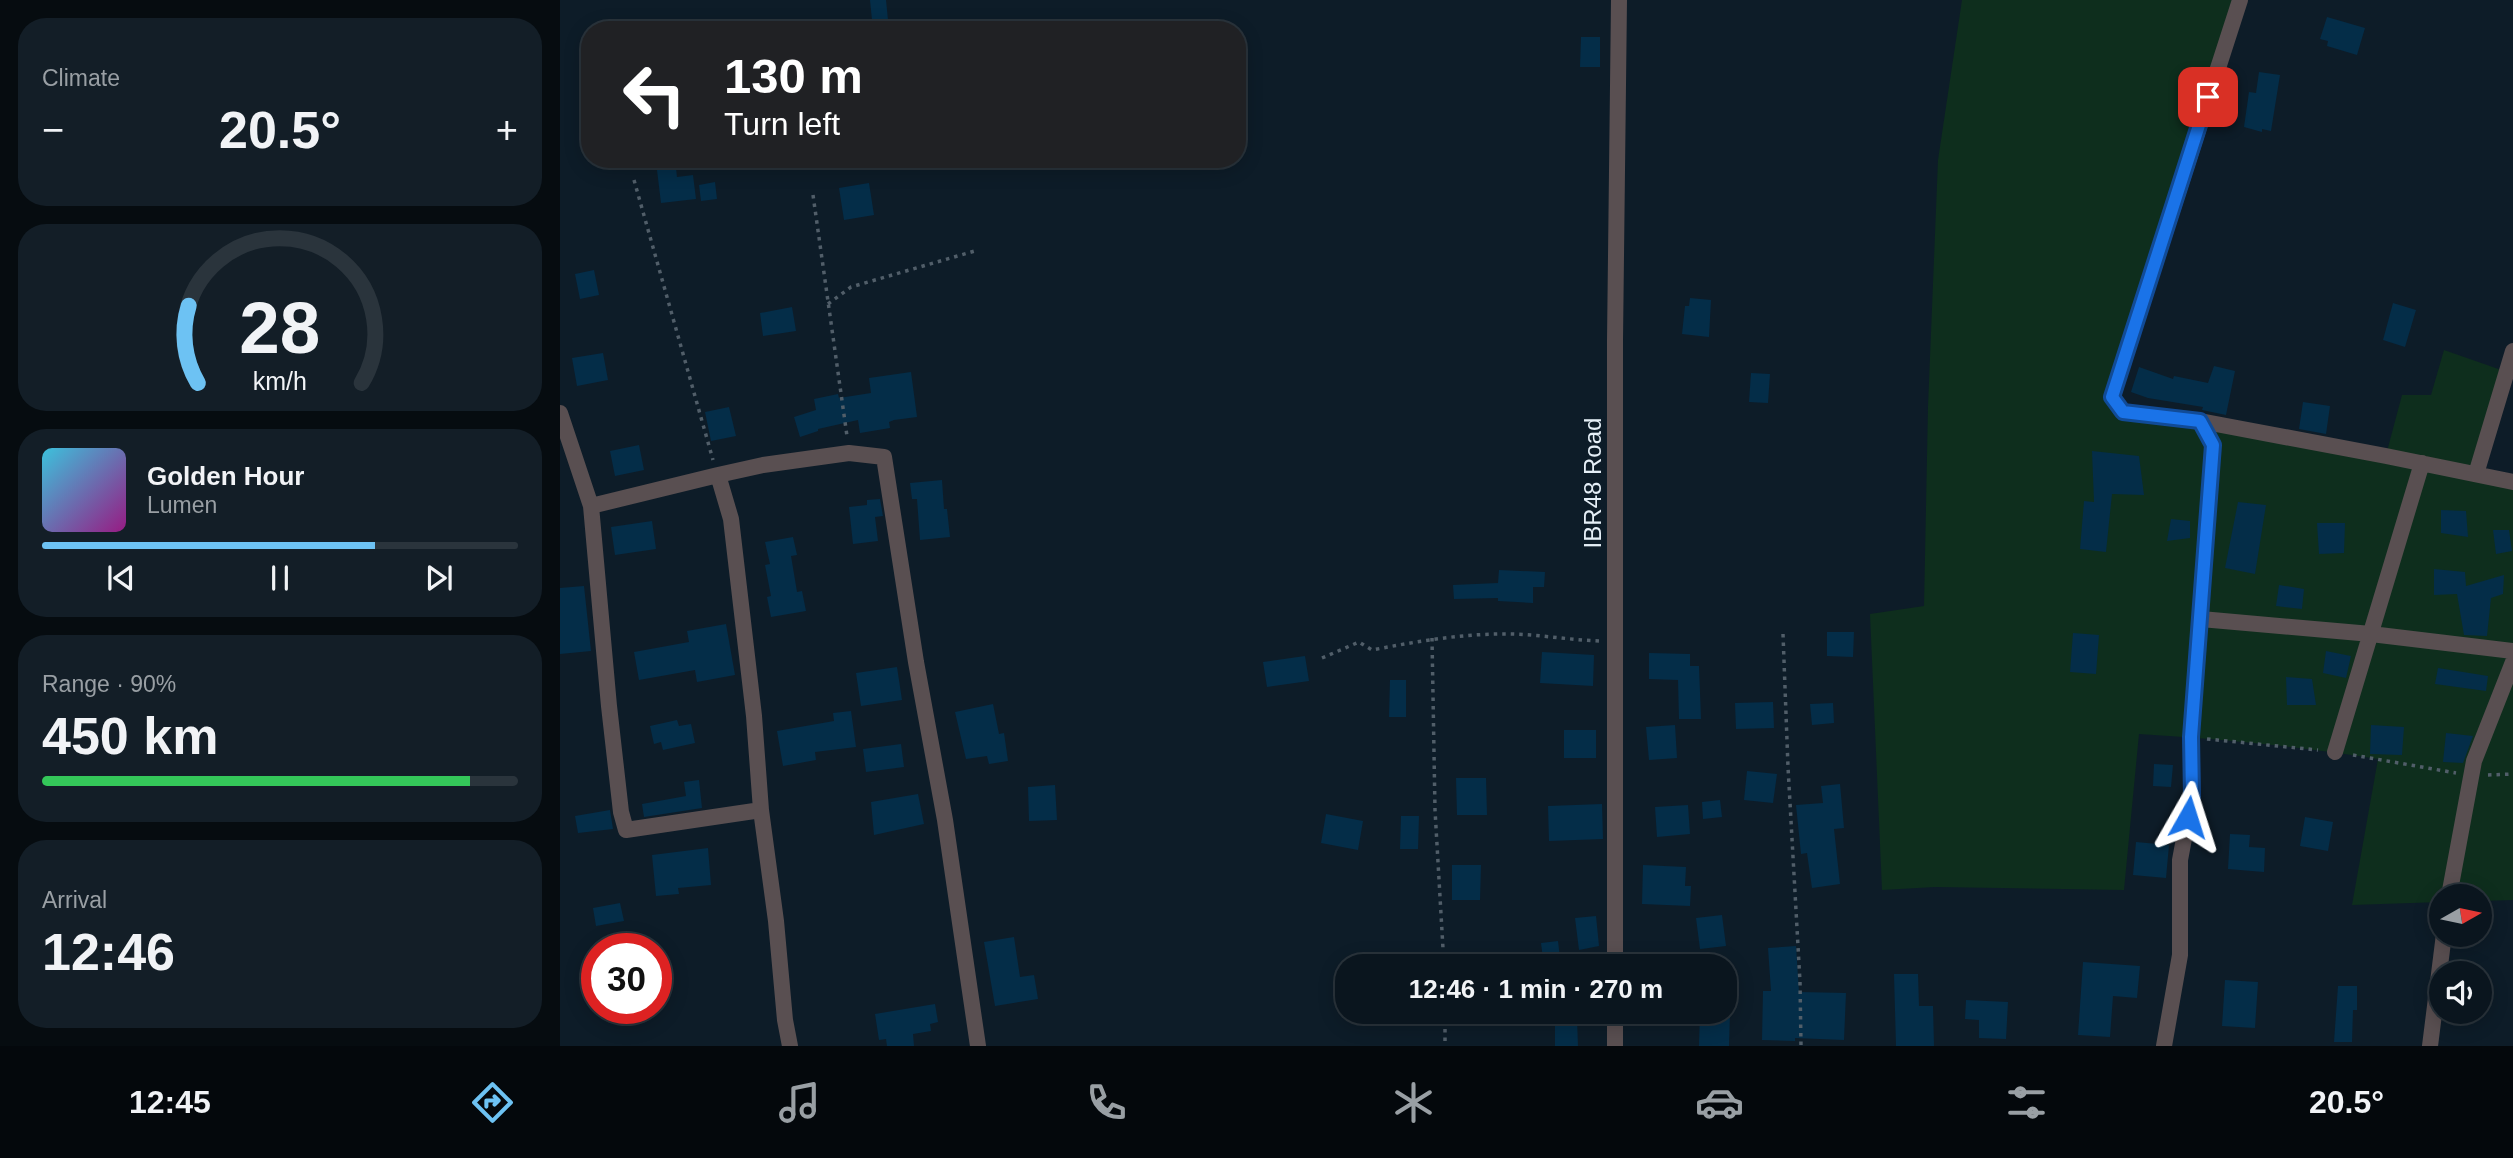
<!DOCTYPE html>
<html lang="en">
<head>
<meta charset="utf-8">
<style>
	body { margin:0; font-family:Arial,sans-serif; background:#131e27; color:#f1f3f6; height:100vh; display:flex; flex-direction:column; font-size:26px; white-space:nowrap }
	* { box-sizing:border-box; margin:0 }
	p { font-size:23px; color:#999fa4 }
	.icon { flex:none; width:38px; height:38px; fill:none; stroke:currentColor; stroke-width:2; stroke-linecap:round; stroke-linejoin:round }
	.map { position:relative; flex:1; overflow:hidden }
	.drawer { display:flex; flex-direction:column; gap:18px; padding:18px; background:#060c10; width:560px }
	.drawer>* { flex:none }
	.hud { position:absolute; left:21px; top:21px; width:665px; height:147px; border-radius:28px; box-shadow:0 4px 18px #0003,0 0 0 2px #2a343c; background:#202124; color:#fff; overflow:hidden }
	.needle { width:46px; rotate:81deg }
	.fabs { position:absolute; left:1869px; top:884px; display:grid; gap:14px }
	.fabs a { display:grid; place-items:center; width:63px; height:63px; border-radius:50%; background:#0a151e; box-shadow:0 4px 18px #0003,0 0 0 2px #2a343c; font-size:35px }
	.speed { position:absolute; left:21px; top:933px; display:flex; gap:14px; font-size:35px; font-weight:700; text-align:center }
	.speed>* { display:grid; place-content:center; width:91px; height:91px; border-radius:50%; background:#0a151e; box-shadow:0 4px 18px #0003,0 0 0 2px #2a343c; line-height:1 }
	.speed .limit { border:10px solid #d22; background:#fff; color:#111 }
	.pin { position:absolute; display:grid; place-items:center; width:60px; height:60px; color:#fff; margin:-30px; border-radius:14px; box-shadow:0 4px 10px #0006 }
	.me { position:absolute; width:77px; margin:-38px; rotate:6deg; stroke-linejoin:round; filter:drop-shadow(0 0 5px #0008) }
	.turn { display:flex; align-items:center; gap:24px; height:147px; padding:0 28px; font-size:32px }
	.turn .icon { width:91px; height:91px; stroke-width:2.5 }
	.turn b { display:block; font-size:49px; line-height:60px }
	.big { font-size:52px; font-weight:700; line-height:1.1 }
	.drawer .card { flex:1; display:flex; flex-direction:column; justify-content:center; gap:10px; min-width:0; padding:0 24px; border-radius:28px; background:#131e27 }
	.drawer .dial { align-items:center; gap:0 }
	.dial svg { height:182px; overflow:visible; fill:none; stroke:#2a343c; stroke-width:7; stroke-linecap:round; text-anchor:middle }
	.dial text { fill:#f1f3f6; stroke:none }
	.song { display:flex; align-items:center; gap:21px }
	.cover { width:84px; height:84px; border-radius:10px; background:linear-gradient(135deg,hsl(190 70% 55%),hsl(310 70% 35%)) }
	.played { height:7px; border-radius:4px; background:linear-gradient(90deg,#6dc2f3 70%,#2a343c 70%) }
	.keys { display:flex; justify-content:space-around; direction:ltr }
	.heat { display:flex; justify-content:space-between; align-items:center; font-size:38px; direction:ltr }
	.charge { height:10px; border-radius:5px; background:linear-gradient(90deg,#34c759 90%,#2a343c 0) }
	.trip { position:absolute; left:775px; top:954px; width:402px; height:70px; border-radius:28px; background:#0a151e; box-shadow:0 4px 18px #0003,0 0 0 2px #2a343c; font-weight:700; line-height:70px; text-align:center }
	.menu { display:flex; height:112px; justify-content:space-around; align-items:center; background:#04080c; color:#999fa4 }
	.menu .icon { width:49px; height:49px }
	.menu .on { color:#6dc2f3 }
	.menu b { font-size:32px; color:#f1f3f6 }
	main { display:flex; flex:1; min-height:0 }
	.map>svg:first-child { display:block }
	.green { fill:#0e2e1d }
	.building { fill:#042d48 }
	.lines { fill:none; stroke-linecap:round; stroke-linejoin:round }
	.path { stroke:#515e69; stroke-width:3.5; stroke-dasharray:3.5 5; stroke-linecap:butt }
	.street { stroke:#594f51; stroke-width:16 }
	.route-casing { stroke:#114b97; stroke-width:18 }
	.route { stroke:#1a73e8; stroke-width:12 }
	.labels { text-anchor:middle; stroke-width:7; stroke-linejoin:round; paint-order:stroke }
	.street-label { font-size:24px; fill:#e5eff7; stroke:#0d1c28 }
</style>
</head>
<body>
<main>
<section class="drawer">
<div class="card"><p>Climate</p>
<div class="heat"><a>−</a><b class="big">20.5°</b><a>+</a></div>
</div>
<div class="card dial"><svg viewBox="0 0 100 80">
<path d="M14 69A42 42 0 1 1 86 69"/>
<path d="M14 69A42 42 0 0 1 10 35" stroke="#6dc2f3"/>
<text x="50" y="56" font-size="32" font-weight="700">28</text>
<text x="50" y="72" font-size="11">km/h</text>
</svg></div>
<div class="card">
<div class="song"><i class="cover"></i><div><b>Golden Hour</b><p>Lumen</p></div></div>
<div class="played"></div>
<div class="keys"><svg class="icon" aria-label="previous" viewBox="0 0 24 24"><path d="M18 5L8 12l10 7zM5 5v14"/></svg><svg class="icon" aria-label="pause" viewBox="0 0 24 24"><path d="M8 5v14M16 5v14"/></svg><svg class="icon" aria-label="next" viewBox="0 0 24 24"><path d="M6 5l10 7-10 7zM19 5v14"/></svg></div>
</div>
<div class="card"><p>Range · 90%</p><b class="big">450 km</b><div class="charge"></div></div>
<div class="card"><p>Arrival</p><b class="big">12:46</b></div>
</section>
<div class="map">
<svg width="1953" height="1046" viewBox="0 0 1953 1046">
	<rect width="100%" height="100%" fill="#0d1c28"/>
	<!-- green -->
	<path class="green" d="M1402,0H1672L1552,397L1563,412L1826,455L1842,395H1871L1884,350L1947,372L1916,474L1953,482V900L1920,901V896H1881V902L1792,905L1818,759C1739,746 1659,739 1579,734L1564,890L1375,887L1322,890L1310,614L1364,606L1368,407L1378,160Z"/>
	<!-- building -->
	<path class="building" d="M310,0H326L329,30H313Z
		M1767,17L1805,28L1797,55L1767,46L1768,41L1760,39Z
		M1021,37H1040V67H1020Z
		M1699,72L1720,75L1711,131L1702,129V132L1684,127L1689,92L1696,93Z
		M116,168L117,177L133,175L136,199L101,203L97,170Z
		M155,182L157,199L141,201L139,185Z
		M309,183L314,215L284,220L279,188Z
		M34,270L39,295L20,299L15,274Z
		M1130,298L1151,300L1149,337L1122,334L1125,306H1129Z
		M1833,303L1856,310L1845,347L1823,340Z
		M232,307L236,331L203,336L200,313Z
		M43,353L48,380L17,386L12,358Z
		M1654,366L1675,371L1666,415L1642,410L1643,407L1588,398L1571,392L1579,367L1613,379L1614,376L1648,383Z
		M351,372L357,417L334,420L329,422L330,428L300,433L298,420L258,429V431L240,437L234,417L256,410L254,399L278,394L279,398L311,393L309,378Z
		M1191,373L1210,374L1208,403L1189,402Z
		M1743,402L1770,406L1766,434L1739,429Z
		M169,407L176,436L151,441L145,412Z
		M79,445L84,470L55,476L50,451Z
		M1532,451L1579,456L1584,495L1552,494L1546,552L1520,549L1524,501L1534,502Z
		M382,480L384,509H387L390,537L360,540L357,499H352L350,483Z
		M320,499L323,516L315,517L318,541L293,544L289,507L307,505V500Z
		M1678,502L1706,505L1695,574L1665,568Z
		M1881,510L1906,511L1908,537L1881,533Z
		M1611,519L1630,521V538L1607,541Z
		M92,521L96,549L55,555L51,527Z
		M1757,523H1785L1784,553L1759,554Z
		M1933,530H1949L1952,551L1936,554Z
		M233,537L237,555L231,556L237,592L242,591L246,611L211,617L207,597L211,596L205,565L210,564L205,542Z
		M1874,569L1905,572L1906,586L1944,575L1943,594L1931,598L1927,636L1904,635L1897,594L1874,595Z
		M939,570L985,572L984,587H973V603L938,601V598L894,599L893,585L938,583Z
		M1719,585L1744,589L1742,609L1716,606Z
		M24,586L31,651L0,654V588Z
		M166,624L175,675L137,682L135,670L79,680L74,652L129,642L127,631Z
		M1267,632H1294L1293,657L1267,656Z
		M1513,633L1539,635L1536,674L1510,672Z
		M1766,651L1791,656L1786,678L1763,673Z
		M982,652L1034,655L1033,686L980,683Z
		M1089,653L1130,654V666H1139L1141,719H1119L1118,680L1089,679Z
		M745,656L749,681L707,687L703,662Z
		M337,667L342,700L301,706L296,673Z
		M1878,668L1928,676L1926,691L1875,684Z
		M1726,677L1752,679L1756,705H1727Z
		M830,680H846V717H829Z
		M1213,702L1214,728L1176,729L1175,703Z
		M1273,703L1274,723L1252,725L1250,704Z
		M433,704L439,734L444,733L448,761L429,764L427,756L406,759L395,712Z
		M291,711L296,747L255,752L256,760L223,766L217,731L274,721L273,713Z
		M117,720L119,726L131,724L135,743L103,750L101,742L94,744L90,726Z
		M1115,725L1117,758L1089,760L1086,727Z
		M1811,725L1844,727L1842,755L1810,754Z
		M1004,730H1036V758H1004Z
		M1886,733L1913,736L1903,763L1883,762Z
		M341,744L344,767L306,772L303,749Z
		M1594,764L1613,765L1611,787L1593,786Z
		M1187,771L1217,774L1213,803L1184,800Z
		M896,778H926L927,815H897Z
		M139,780L142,808L84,817L82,804L126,796L124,782Z
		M1280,784L1284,828L1274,829L1280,884L1252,888L1247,853L1241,854L1236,805L1263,803L1261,786Z
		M495,785L497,820L469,821L468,787Z
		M358,794L364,824L314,835L311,802Z
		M1160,800L1162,817L1143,819L1142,802Z
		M1042,804L1043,839L989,841L988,806Z
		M1128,805L1130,834L1097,837L1095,807Z
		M50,810L53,829L18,833L15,816Z
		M766,814L803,821L798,850L761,843Z
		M841,816H859L858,849H840Z
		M1745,817L1773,822L1768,851L1740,846Z
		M1670,834L1690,835L1689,847L1705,848L1704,872L1668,869Z
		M1576,842L1609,845L1606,878L1573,875Z
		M148,848L151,885L118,888L119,894L96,896L92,855Z
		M892,865H921L920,900H892Z
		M1083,865L1126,867L1125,886H1131L1130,906L1082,904Z
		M60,903L64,921L36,926L33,908Z
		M1162,915L1166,946L1140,949L1136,918Z
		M1036,916L1039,946L1019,950L1015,918Z
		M454,937L460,977L474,975L478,999L435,1006L424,942Z
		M998,941L1001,966H984L981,943Z
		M1236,946L1239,992L1286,993L1284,1040L1235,1038V1041L1202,1040L1203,991H1211L1208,948Z
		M1523,962L1580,966L1577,998L1553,996L1550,1037L1518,1035Z
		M1334,974H1358L1359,1006H1373L1374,1046H1336Z
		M1665,980L1698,982L1695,1028L1662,1026Z
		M1778,986H1797V1010H1793L1792,1042H1774Z
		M1406,1000L1448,1002L1446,1039L1419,1038V1020L1405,1019Z
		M375,1004L378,1022L370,1024L371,1031L353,1034L354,1046H327L326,1039L319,1040L315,1014Z
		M1140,1012L1170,1013L1169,1046H1139Z
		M1017,1019L1018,1046H995V1020Z"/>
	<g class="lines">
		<!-- path -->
		<path class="path" d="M74,180L153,460
			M253,195L287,436
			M268,304L291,287L418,250
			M1223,634L1228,767L1240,982L1241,1046
			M872,638L875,810L884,966
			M762,658L799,642L812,650C859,641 905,633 953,634C982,635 1011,640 1040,641
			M1647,739L1758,750
			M1793,755L1896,773
			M1928,775L1953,774
			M885,1012V1046"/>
		<!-- street -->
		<path class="street" d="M0,413L31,506L49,706L61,812L66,830L201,810L216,921L225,1020L230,1046
			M1640,421L1826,456L1953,482
			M1916,474L1953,351
			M158,475L203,465L289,453L324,457L356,662L385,820L418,1046
			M31,506L158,475L171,519L194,716L201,810
			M1641,619L1811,634L1953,651
			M1775,752L1862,463
			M1889,896L1914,761L1953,662
			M1055,966V341L1059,0
			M1055,1046V1012
			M1604,1046L1620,955V860L1632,796L1631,737L1653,445L1640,421L1563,412L1552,397L1680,0
			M1870,1046L1884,934"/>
	</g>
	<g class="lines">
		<defs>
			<path id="route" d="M1628,817L1632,796L1631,737L1653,445L1640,421L1563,412L1552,397L1648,97"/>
		</defs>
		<!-- route casing -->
		<use href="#route" class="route-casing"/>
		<!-- route -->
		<use href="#route" class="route"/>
	</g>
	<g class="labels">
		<!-- street labels -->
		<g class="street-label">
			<text transform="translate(1033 483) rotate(-90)" y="8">IBR48 Road</text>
		</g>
	</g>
</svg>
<div class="fabs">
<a><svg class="needle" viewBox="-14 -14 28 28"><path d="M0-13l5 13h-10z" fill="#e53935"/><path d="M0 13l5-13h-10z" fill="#999fa4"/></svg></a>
<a><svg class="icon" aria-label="sound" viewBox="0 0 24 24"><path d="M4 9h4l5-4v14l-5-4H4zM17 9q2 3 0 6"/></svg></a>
</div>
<div class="speed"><div class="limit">30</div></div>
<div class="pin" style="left:1648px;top:97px;background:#d93025"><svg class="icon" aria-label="arrive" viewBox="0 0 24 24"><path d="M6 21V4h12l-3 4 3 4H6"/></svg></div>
<svg class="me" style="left:1628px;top:817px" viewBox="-20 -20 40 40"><path d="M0-17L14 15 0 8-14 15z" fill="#1a73e8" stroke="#fff" stroke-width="4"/></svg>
<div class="trip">12:46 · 1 min · 270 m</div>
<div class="hud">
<div class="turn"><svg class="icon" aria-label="left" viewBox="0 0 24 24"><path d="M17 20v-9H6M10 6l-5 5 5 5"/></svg><div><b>130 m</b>Turn left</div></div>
</div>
</div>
</main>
<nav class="menu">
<b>12:45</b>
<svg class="icon on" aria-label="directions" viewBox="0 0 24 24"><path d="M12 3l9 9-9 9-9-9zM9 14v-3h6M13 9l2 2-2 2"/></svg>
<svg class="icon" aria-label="music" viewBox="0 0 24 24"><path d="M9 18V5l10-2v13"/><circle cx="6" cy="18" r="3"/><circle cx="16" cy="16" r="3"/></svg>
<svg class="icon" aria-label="phone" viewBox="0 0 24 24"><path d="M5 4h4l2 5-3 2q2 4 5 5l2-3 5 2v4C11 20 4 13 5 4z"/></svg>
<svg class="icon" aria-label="climate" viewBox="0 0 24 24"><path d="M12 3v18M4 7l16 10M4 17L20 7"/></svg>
<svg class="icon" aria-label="car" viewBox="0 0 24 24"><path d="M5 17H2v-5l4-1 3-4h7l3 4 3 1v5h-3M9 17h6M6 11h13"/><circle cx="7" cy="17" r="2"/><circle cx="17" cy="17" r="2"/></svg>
<svg class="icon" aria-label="filters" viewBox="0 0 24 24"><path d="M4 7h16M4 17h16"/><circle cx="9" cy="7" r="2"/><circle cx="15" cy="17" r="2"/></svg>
<b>20.5°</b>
</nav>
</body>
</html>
